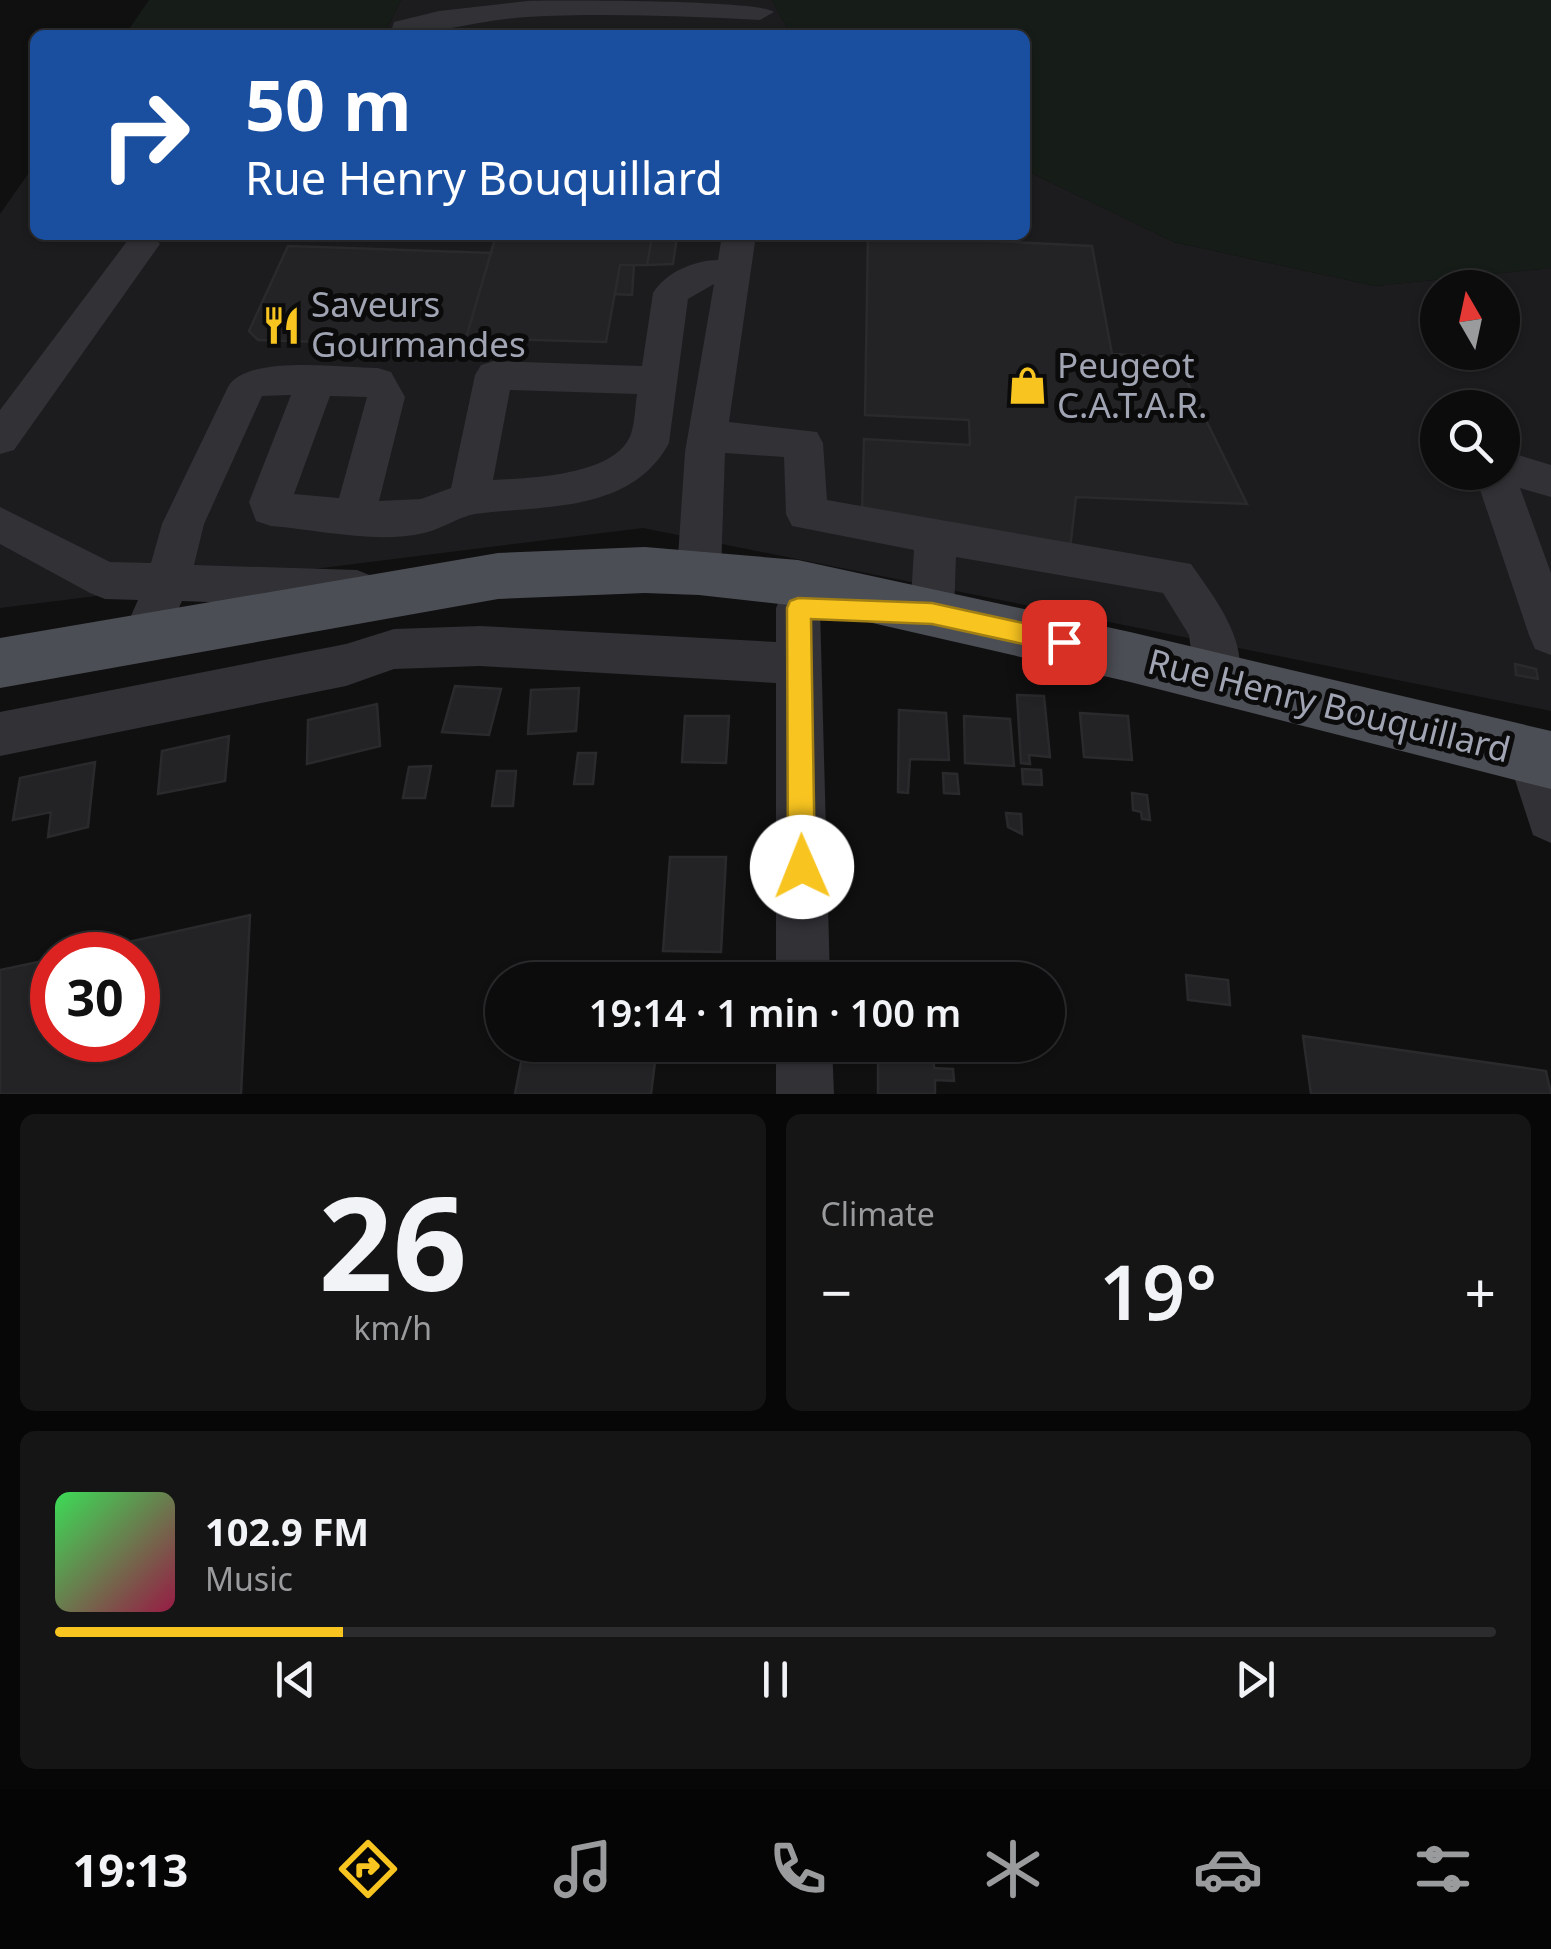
<!DOCTYPE html>
<html lang="en">
<head>
<meta charset="utf-8">
<style>
	body { margin:0; font-family:"Noto Sans",sans-serif; background:#151516; color:#f1f3f6; height:100vh; display:flex; flex-direction:column; font-size:38px; white-space:nowrap }
	* { box-sizing:border-box; margin:0 }
	p { font-size:32px; color:#9a9b9d }
	.icon { flex:none; width:55px; height:55px; fill:none; stroke:currentColor; stroke-width:2; stroke-linecap:round; stroke-linejoin:round }
	.map { position:relative; height:1094px; overflow:hidden }
	.details { display:flex; flex-direction:column; gap:20px; padding:20px; background:#070707; flex:1 }
	.details>* { flex:none }
	.guide { position:absolute; left:30px; top:30px; width:1000px; height:210px; border-radius:15px; box-shadow:0 2px 8px #0004,0 0 0 2px #2c2c2e; background:#1a4fa0; color:#fff; overflow:hidden }
	.needle { width:65px; rotate:351deg }
	.controls { position:absolute; left:1420px; top:270px; display:grid; gap:20px }
	.controls a { display:grid; place-items:center; width:100px; height:100px; border-radius:50%; background:#0c0c0d; box-shadow:0 2px 8px #0004,0 0 0 2px #2c2c2e; font-size:50px }
	.speed { position:absolute; left:30px; top:932px; display:flex; gap:20px; font-size:50px; font-weight:700; text-align:center }
	.speed>* { display:grid; place-content:center; width:130px; height:130px; border-radius:50%; background:#0c0c0d; box-shadow:0 2px 8px #0004,0 0 0 2px #2c2c2e; line-height:1 }
	.speed .limit { border:15px solid #d22; background:#fff; color:#111 }
	.pin { position:absolute; display:grid; place-items:center; width:85px; height:85px; color:#fff; margin:-42px; border-radius:20px; box-shadow:0 5px 15px #0006 }
	.me { position:absolute; width:110px; margin:-55px; rotate:359deg; stroke-linejoin:round; filter:drop-shadow(0 0 8px #0008) }
	.turn { display:flex; align-items:center; gap:35px; height:210px; padding:0 50px; font-size:45px }
	.turn .icon { width:130px; height:130px; stroke-width:2.5 }
	.turn b { display:block; font-size:70px; line-height:85px }
	.big { font-size:75px; font-weight:600; line-height:1.1 }
	.details .card { flex:1; display:flex; flex-direction:column; justify-content:center; gap:15px; min-width:0; padding:0 35px; border-radius:15px; background:#151516 }
	.details .dial { align-items:center; gap:0 }
	.dial b { font-size:130px; line-height:1 }
	.song { display:flex; align-items:center; gap:30px }
	.cover { width:120px; height:120px; border-radius:15px; background:linear-gradient(135deg,hsl(130 70% 55%),hsl(340 70% 35%)) }
	.played { height:10px; border-radius:5px; background:linear-gradient(90deg,#f8c420 20%,#2c2c2e 20%) }
	.keys { display:flex; justify-content:space-around; direction:ltr }
	.heat { display:flex; justify-content:space-between; align-items:center; font-size:55px; direction:ltr }
	.details .tiles { flex:1; display:grid; gap:20px; grid-template-columns:1fr 1fr }
	.card:last-child { grid-column:span 2 }
	.trip { position:absolute; left:485px; top:962px; width:580px; height:100px; border-radius:50px; background:#0c0c0d; box-shadow:0 2px 8px #0004,0 0 0 2px #2c2c2e; font-weight:600; line-height:100px; text-align:center }
	.dock { display:flex; height:160px; justify-content:space-around; align-items:center; background:#050505; color:#9a9b9d }
	.dock .icon { width:70px; height:70px }
	.dock .selected { color:#f8c420 }
	.dock b { font-size:45px; color:#f1f3f6 }
	.map>svg:first-child { display:block }
	.built { fill:#1c1c1e; fill-rule:evenodd }
	.green { fill:#161c17 }
	.building { fill:#232325; stroke:#2a2a2d; stroke-width:2.5 }
	.lines { fill:none; stroke-linecap:round; stroke-linejoin:round }
	.minor { fill:#313136; fill-rule:evenodd }
	.major { fill:#4c4e55; fill-rule:evenodd }
	.route { fill:#f8c420; stroke:#a17f15; stroke-width:2.5 }
	.labels { text-anchor:middle; stroke-width:10; stroke-linejoin:round; paint-order:stroke }
	.poi-label { font-size:35px; fill:#a0a4b3; stroke:#0b0b0c; text-anchor:start }
	.street-label { font-size:35px; fill:#a0a4b3; stroke:#0b0b0c }
</style>
</head>
<body>
<div class="map">
<svg width="1551" height="1094" viewBox="0 0 1551 1094">
	<rect width="100%" height="100%" fill="#101011"/>
	<!-- built -->
	<path class="built" d="M401,0H772L791,35H384Z
		M35,164V235H1025V170L1174,242L1375,286L1551,268V711L643,528L0,608V214ZM1438,288H1502V352H1438ZM1438,408H1502V472H1438Z"/>
	<!-- green -->
	<path class="green" d="M149,0H401L384,35H125Z
		M772,0H1551V268L1375,286L1174,242L1025,170V35H791Z"/>
	<!-- building -->
	<path class="building" d="M496,235H677L652,237L647,265H620L606,342L466,338Z
		M868,235L1092,246L1112,354L1175,357L1247,504L1076,497L1070,549L862,510L864,439L970,445L969,420L865,415Z
		M652,237H677L673,264L647,265Z
		M288,246L491,253L466,338L450,346L258,340L249,331Z
		M620,265H634L632,295L615,294Z
		M1515,664L1536,669L1538,679L1516,675Z
		M455,686L501,689L489,735L442,732Z
		M579,688L576,731L528,734L531,690Z
		M1017,695L1044,696L1050,757L1029,755L1030,764L1021,763Z
		M377,704L380,746L307,764L308,720Z
		M899,710L946,713L949,760L910,759L908,793L898,792Z
		M1080,713L1128,716L1132,760L1084,757Z
		M685,716H729L726,763L682,762Z
		M964,716L1010,719L1014,766L965,763Z
		M229,736L225,781L158,794L162,751Z
		M578,753H596L593,784H574Z
		M95,762L88,827L48,837L51,812L13,820L20,778Z
		M431,766L425,798H403L409,767Z
		M1022,769L1041,770L1042,785L1023,784Z
		M497,771H516L513,806H492Z
		M943,773L957,774L959,794L944,793Z
		M1132,793L1147,795L1150,820L1142,819L1141,812L1133,810Z
		M1006,813L1021,814L1022,834L1008,827Z
		M670,857H726L721,952L663,951Z
		M250,915L241,1094H0V970L52,959V1040H138V955H70Z
		M1186,975L1228,980L1230,1005L1188,1000Z
		M1303,1036L1546,1071L1551,1094H1311Z
		M878,1047L933,1050L934,1068L953,1069L954,1081L935,1080V1094H878Z
		M523,1052L655,1062L651,1094H515Z"/>
	<g class="lines">
		<!-- minor -->
		<path class="minor" d="M527,1C562,0 760,0 774,12L760,20C682,16 604,13 527,17C480,20 433,35 390,35L394,22L439,11Z
			M722,235H756L729,422L817,432L823,443L827,500L1191,564C1216,600 1255,648 1234,694L1218,700L1202,694L1195,679L1189,635L1163,593L956,557L954,613L948,627L932,632L916,627L910,613L914,550L792,526L786,514L784,457L725,453L721,572L714,585L699,590L684,585L677,572L685,452L714,284L688,299L669,443C631,514 542,505 475,514C458,517 442,529 424,533C376,544 320,530 271,526L256,521L249,502L291,395L262,396L204,524L194,565L357,570L372,576L379,589L372,602L357,608L182,601L160,650L144,656L128,650L122,636L138,600L105,599L90,593L0,544V507L110,562L151,563L162,524L228,387C246,354 342,368 378,368L391,372L405,397L379,501L421,499L451,488L475,375L481,365L494,361L642,366L653,293C666,272 695,260 718,260ZM510,390L637,394C635,407 635,422 631,434C616,476 529,478 493,480ZM330,396L367,397L339,498L294,494Z
			M131,236L152,235L160,244L14,450L0,454V410Z
			M1502,450L1551,465V497L1520,488L1551,573V655L1535,649L1529,635L1474,472H1502Z
			M798,589L814,594L820,608L830,980H776V683L480,666L394,669L346,686L0,756V712L346,644L394,629L480,626L776,642V608L782,594Z
			M1531,732L1548,739L1551,745V843L1533,835L1507,755L1514,739Z
			M776,1045H832L834,1094H776Z"/>
		<!-- major -->
		<path class="major" d="M645,547L798,560L1130,632L1551,731V789L1130,682L798,606L699,595L645,593L498,599L0,688V638L498,553Z"/>
	</g>
	<!-- route -->
	<path class="route" d="M798,598L932,603L1064,632L1073,635L1076,642L1073,650L1064,653L932,624L811,619L815,867L811,877L802,881L792,877L788,867L787,608L790,601Z"/>
	<!-- icons -->
	<defs>
		<symbol id="restaurant-bare" viewBox="-9 -9 18 18"><path d="M-5-6h1v4h1v-4h1v4h1v-4h1v5L-1.5 .5V6h-2V.5L-5-1ZM5-6V6H3V1.5H1.5Q1.5-4 5-6Z" fill="#f8c420" stroke="#0b0b0c" stroke-width="2.5" paint-order="stroke"/></symbol>
		<symbol id="shop-bare" viewBox="-9 -9 18 18"><path d="M-5-2.5h2.3a2.7 3.5 0 0 1 5.4 0H5L5.5 6h-11ZM-1.5-2.5h3a1.5 2.3 0 0 0-3 0Z" fill="#f8c420" stroke="#0b0b0c" stroke-width="2.5" paint-order="stroke"/></symbol>
	</defs>
	<g fill-rule="evenodd">
		<use href="#restaurant-bare" x="254" y="298" width="55" height="55"/>
		<use href="#shop-bare" x="1000" y="358" width="55" height="55"/>
	</g>
	<g class="labels">
		<!-- poi labels -->
		<g class="poi-label">
			<text x="311" y="317">Saveurs<tspan x="311" dy="40">Gourmandes</tspan></text>
			<text x="1057" y="378">Peugeot<tspan x="1057" dy="40">C.A.T.A.R.</tspan></text>
		</g>
		<!-- street labels -->
		<g class="street-label">
			<text transform="translate(1329 706) rotate(14)" y="12">Rue Henry Bouquillard</text>
		</g>
	</g>
</svg>
<div class="controls">
<a><svg class="needle" viewBox="-14 -14 28 28"><path d="M0-13l5 13h-10z" fill="#e53935"/><path d="M0 13l5-13h-10z" fill="#9a9b9d"/></svg></a>
<a><svg class="icon" aria-label="search" viewBox="0 0 24 24"><circle cx="10" cy="10" r="6"/><path d="M15 15l6 6"/></svg></a>
</div>
<div class="speed"><div class="limit">30</div></div>
<div class="pin" style="left:1064px;top:642px;background:#d93025"><svg class="icon" aria-label="arrive" viewBox="0 0 24 24"><path d="M6 21V4h12l-3 4 3 4H6"/></svg></div>
<svg class="me" style="left:802px;top:867px" viewBox="-20 -20 40 40"><circle r="19" fill="#fff"/><path d="M0-13L10 11 0 6-10 11z" fill="#f8c420"/></svg>
<div class="trip">19:14 · 1 min · 100 m</div>
<div class="guide">
<div class="turn"><svg class="icon" aria-label="right" viewBox="0 0 24 24"><path d="M7 20v-9h11M14 6l5 5-5 5"/></svg><div><b>50 m</b>Rue Henry Bouquillard</div></div>
</div>
</div>
<section class="details">
<div class="tiles">
<div class="card dial"><b>26</b><p>km/h</p></div>
<div class="card"><p>Climate</p>
<div class="heat"><a>−</a><b class="big">19°</b><a>+</a></div>
</div>
<div class="card">
<div class="song"><i class="cover"></i><div><b>102.9 FM</b><p>Music</p></div></div>
<div class="played"></div>
<div class="keys"><svg class="icon" aria-label="previous" viewBox="0 0 24 24"><path d="M18 5L8 12l10 7zM5 5v14"/></svg><svg class="icon" aria-label="pause" viewBox="0 0 24 24"><path d="M8 5v14M16 5v14"/></svg><svg class="icon" aria-label="next" viewBox="0 0 24 24"><path d="M6 5l10 7-10 7zM19 5v14"/></svg></div>
</div>
</div>
</section>
<nav class="dock">
<b>19:13</b>
<svg class="icon selected" aria-label="directions" viewBox="0 0 24 24"><path d="M12 3l9 9-9 9-9-9zM9 14v-3h6M13 9l2 2-2 2"/></svg>
<svg class="icon" aria-label="music" viewBox="0 0 24 24"><path d="M9 18V5l10-2v13"/><circle cx="6" cy="18" r="3"/><circle cx="16" cy="16" r="3"/></svg>
<svg class="icon" aria-label="phone" viewBox="0 0 24 24"><path d="M5 4h4l2 5-3 2q2 4 5 5l2-3 5 2v4C11 20 4 13 5 4z"/></svg>
<svg class="icon" aria-label="climate" viewBox="0 0 24 24"><path d="M12 3v18M4 7l16 10M4 17L20 7"/></svg>
<svg class="icon" aria-label="car" viewBox="0 0 24 24"><path d="M5 17H2v-5l4-1 3-4h7l3 4 3 1v5h-3M9 17h6M6 11h13"/><circle cx="7" cy="17" r="2"/><circle cx="17" cy="17" r="2"/></svg>
<svg class="icon" aria-label="filters" viewBox="0 0 24 24"><path d="M4 7h16M4 17h16"/><circle cx="9" cy="7" r="2"/><circle cx="15" cy="17" r="2"/></svg>
</nav>
</body>
</html>
